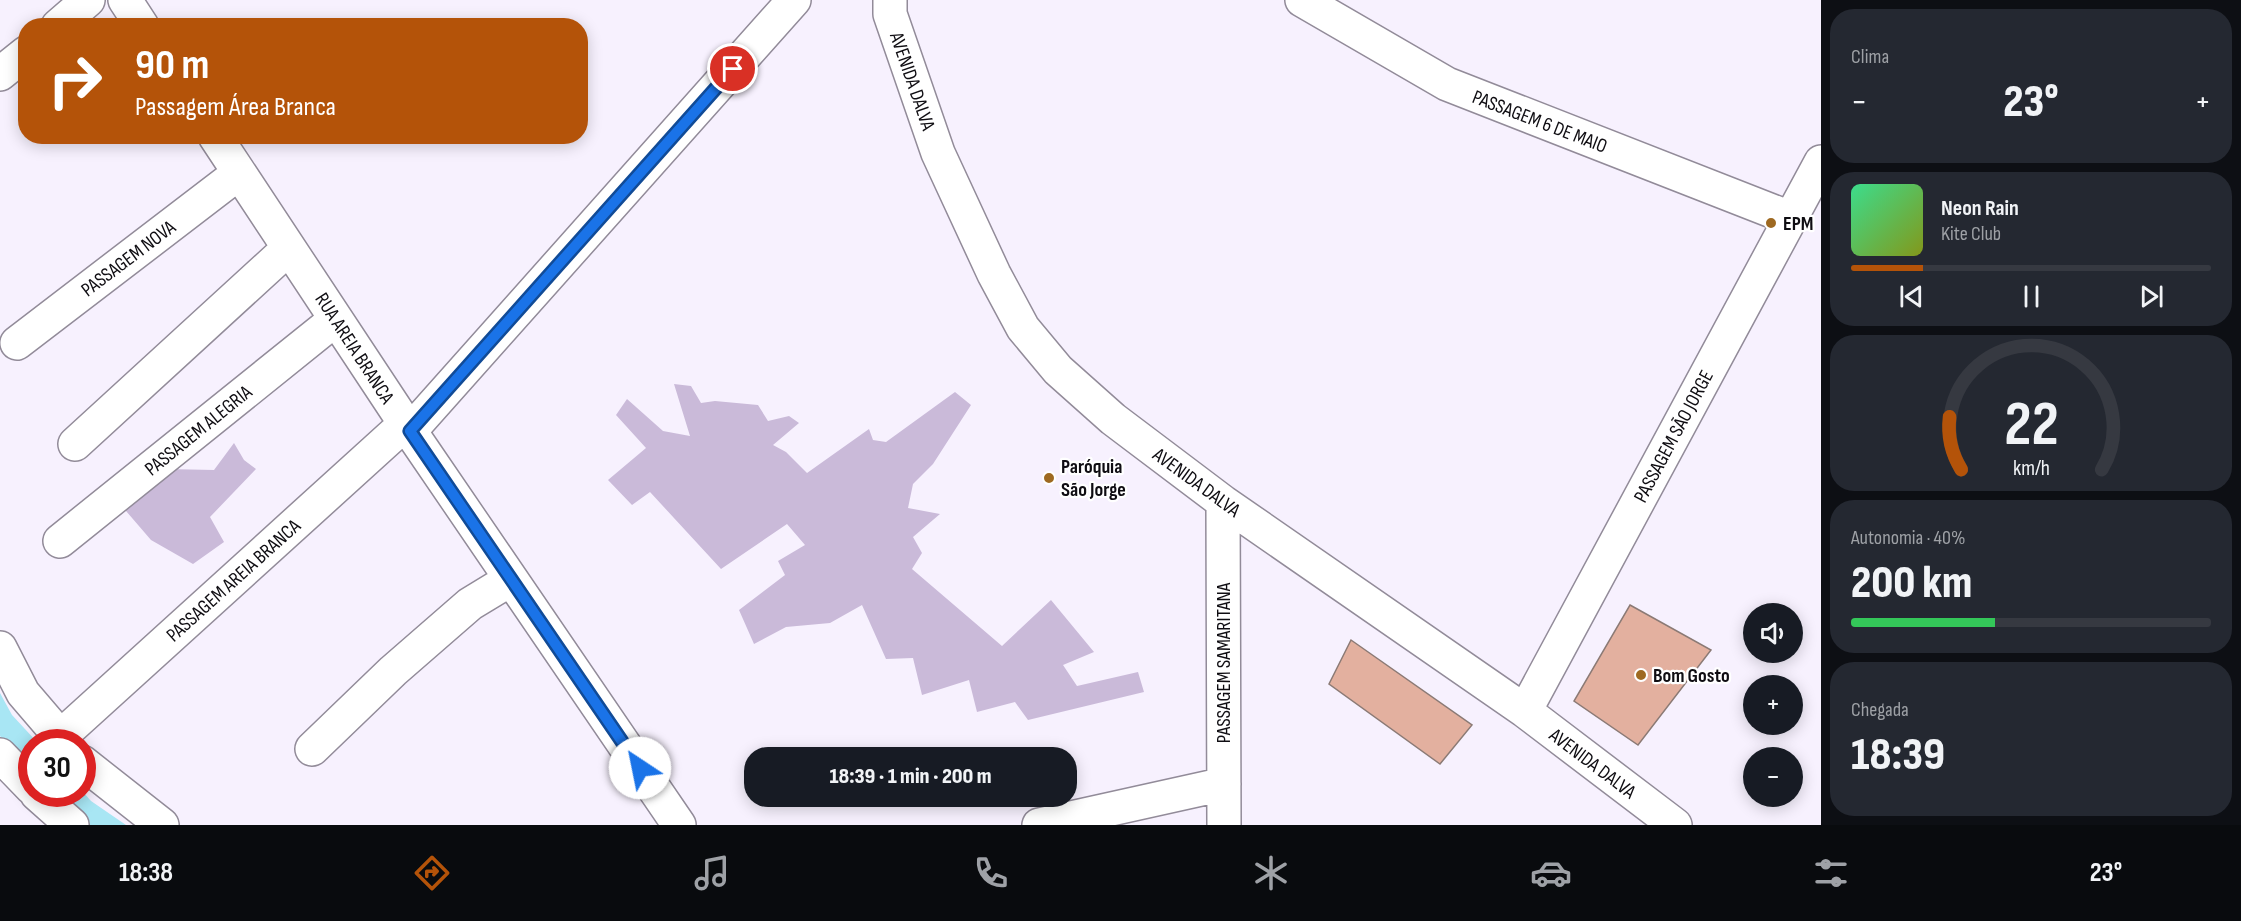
<!DOCTYPE html>
<html lang="pt">
<head>
<meta charset="utf-8">
<style>
	body { margin:0; font-family:"Sofia Sans Condensed",sans-serif; background:#242831; color:#f1f3f6; height:100vh; display:flex; flex-direction:column; font-size:22px; white-space:nowrap }
	* { box-sizing:border-box; margin:0 }
	p { font-size:20px; color:#9ea1a6 }
	.icon { flex:none; width:33px; height:33px; fill:none; stroke:currentColor; stroke-width:2; stroke-linecap:round; stroke-linejoin:round }
	.map { position:relative; flex:1; overflow:hidden }
	.details { display:flex; flex-direction:column; gap:9px; padding:9px; background:#0d0f14; width:420px }
	.details>* { flex:none }
	.top-card { position:absolute; left:18px; top:18px; width:570px; height:126px; border-radius:24px; box-shadow:0 3px 15px #0003; background:#b45309; color:#fff; overflow:hidden }
	.controls { position:absolute; left:1743px; top:603px; display:grid; gap:12px }
	.controls a { display:grid; place-items:center; width:60px; height:60px; border-radius:50%; background:#171b24; box-shadow:0 3px 15px #0003; font-size:30px }
	.speed { position:absolute; left:18px; top:729px; display:flex; gap:12px; font-size:30px; font-weight:700; text-align:center }
	.speed>* { display:grid; place-content:center; width:78px; height:78px; border-radius:50%; background:#171b24; box-shadow:0 3px 15px #0003; line-height:1 }
	.speed .limit { border:9px solid #d22; background:#fff; color:#111 }
	.pin { position:absolute; display:grid; place-items:center; width:51px; height:51px; color:#fff; margin:-26px; border:3px solid #fff; border-radius:50%; box-shadow:0 2px 6px #0007 }
	.me { position:absolute; width:66px; margin:-33px; rotate:326deg; stroke-linejoin:round; filter:drop-shadow(0 0 4px #0008) }
	.turn { display:flex; align-items:center; gap:21px; height:126px; padding:0 18px; font-size:27px }
	.turn .icon { width:78px; height:78px; stroke-width:2.5 }
	.turn b { display:block; font-size:42px; line-height:51px }
	.big { font-size:45px; font-weight:800; line-height:1.1 }
	.details .widget { flex:1; display:flex; flex-direction:column; justify-content:center; gap:9px; min-width:0; padding:0 21px; border-radius:24px; background:#242831 }
	.details .dial { align-items:center; gap:0 }
	.dial svg { height:156px; overflow:visible; fill:none; stroke:#363941; stroke-width:7; stroke-linecap:round; text-anchor:middle }
	.dial text { fill:#f1f3f6; stroke:none }
	.song { display:flex; align-items:center; gap:18px }
	.cover { width:72px; height:72px; border-radius:9px; background:linear-gradient(135deg,hsl(150 70% 55%),hsl(70 70% 35%)) }
	.played { height:6px; border-radius:3px; background:linear-gradient(90deg,#b45309 20%,#363941 20%) }
	.keys { display:flex; justify-content:space-around; direction:ltr }
	.heat { display:flex; justify-content:space-between; align-items:center; font-size:33px; direction:ltr }
	.charge { height:9px; border-radius:4px; background:linear-gradient(90deg,#34c759 40%,#363941 0) }
	.trip { position:absolute; left:744px; top:747px; width:333px; height:60px; border-radius:24px; background:#171b24; box-shadow:0 3px 15px #0003; font-weight:800; line-height:60px; text-align:center }
	.tabs { display:flex; height:96px; justify-content:space-around; align-items:center; background:#090b0e; color:#9ea1a6 }
	.tabs .icon { width:42px; height:42px }
	.tabs .selected { color:#b45309 }
	.tabs b { font-size:27px; color:#f1f3f6 }
	main { display:flex; flex:1; min-height:0 }
	.map>svg:first-child { display:block }
	.green { fill:#cabad9 }
	.water { fill:#a8e6f4 }
	.building { fill:#e3b09f; stroke:#8b7a75; stroke-width:1.5 }
	.lines { fill:none; stroke-linecap:round; stroke-linejoin:round }
	.minor-casing { stroke:#928b99; stroke-width:36 }
	.minor { stroke:#fff; stroke-width:33 }
	.route-casing { stroke:#114b97; stroke-width:15 }
	.route { stroke:#1a73e8; stroke-width:10 }
	.poi-dot { fill:#9e6921; stroke:#fff; stroke-width:2 }
	.labels { text-anchor:middle; stroke-width:4.5; stroke-linejoin:round; paint-order:stroke }
	.street-label { font-size:20px; fill:#0f0d12; stroke:#fff }
	.poi-label { font-size:20px; font-weight:bold; fill:#0f0d12; stroke:#fff; text-anchor:start }
</style>
</head>
<body>
<main>
<div class="map">
<svg width="1821" height="825" viewBox="0 0 1821 825">
	<rect width="100%" height="100%" fill="#f7f1fe"/>
	<!-- green -->
	<path class="green" d="M674,384L691,386L701,403L715,401L758,405L768,421L789,416L799,423L773,445L786,452L807,473L869,429L873,440L886,442L955,392L971,405L933,464L913,484L908,508L940,514L913,537L922,553L912,569L1002,646L1051,600L1094,652L1063,665L1077,686L1138,672L1144,692L1028,720L1015,702L977,712L969,680L922,695L913,658L886,659L862,605L830,623L786,627L754,644L739,610L785,575L778,561L805,545L787,524L721,569L650,492L632,505L608,480L646,448L616,415L627,399L663,431L690,436Z
		M234,443L244,460L256,469L210,517L224,542L193,564L151,540L120,504L166,469L214,470Z"/>
	<!-- water -->
	<path class="water" d="M0,693L12,715L37,742H32L31,772L0,736Z
		M83,792L91,801L126,825H88L53,794H82Z"/>
	<!-- building -->
	<path class="building" d="M1630,605L1711,650L1638,745L1574,701Z
		M1351,640L1472,725L1440,764L1329,684Z"/>
	<g class="lines">
		<defs>
			<path id="minor" d="M125,0L142,26
				M890,0V14L938,153L994,274L1023,328L1058,370L1113,419L1223,502L1525,711L1675,825
				M1302,0L1447,84L1790,218
				M58,26L88,0
				M0,74L26,53
				M215,136L410,431L679,825
				M17,343L239,173
				M410,431L794,0
				M75,444L289,248
				M1223,502L1224,825
				M60,541L336,319
				M0,648L23,693L65,742
				M1525,711L1821,162
				M60,737L405,424
				M312,749L393,671L470,604L511,579
				M0,755L32,788
				M82,762L162,825
				M37,794L72,825
				M1039,825L1224,784"/>
		</defs>
		<!-- minor casing -->
		<use href="#minor" class="minor-casing"/>
		<!-- minor -->
		<use href="#minor" class="minor"/>
	</g>
	<g class="lines">
		<defs>
			<path id="route" d="M640,768L410,431L733,69"/>
		</defs>
		<!-- route casing -->
		<use href="#route" class="route-casing"/>
		<!-- route -->
		<use href="#route" class="route"/>
	</g>
	<!-- markers -->
	<g class="poi-dot">
		<circle cx="1771" cy="223" r="6"/>
		<circle cx="1049" cy="478" r="6"/>
		<circle cx="1641" cy="675" r="6"/>
	</g>
	<g class="labels">
		<!-- street labels -->
		<g class="street-label">
			<text transform="translate(913 81) rotate(71)" y="7">AVENIDA DALVA</text>
			<text transform="translate(1540 121) rotate(21)" y="7">PASSAGEM 6 DE MAIO</text>
			<text transform="translate(128 258) rotate(-37)" y="7">PASSAGEM NOVA</text>
			<text transform="translate(355 348) rotate(57)" y="7">RUA AREIA BRANCA</text>
			<text transform="translate(198 430) rotate(-39)" y="7">PASSAGEM ALEGRIA</text>
			<text transform="translate(1673 436) rotate(-62)" y="7">PASSAGEM SÃO JORGE</text>
			<text transform="translate(1197 482) rotate(36)" y="7">AVENIDA DALVA</text>
			<text transform="translate(233 580) rotate(-42)" y="7">PASSAGEM AREIA BRANCA</text>
			<text transform="translate(1223 663) rotate(-90)" y="7">PASSAGEM SAMARITANA</text>
			<text transform="translate(1593 763) rotate(37)" y="7">AVENIDA DALVA</text>
		</g>
		<!-- poi labels -->
		<g class="poi-label">
			<text x="1783" y="230">EPM</text>
			<text x="1061" y="473">Paróquia<tspan x="1061" dy="23">São Jorge</tspan></text>
			<text x="1653" y="682">Bom Gosto</text>
		</g>
	</g>
</svg>
<div class="controls">
<a><svg class="icon" aria-label="sound" viewBox="0 0 24 24"><path d="M4 9h4l5-4v14l-5-4H4zM17 9q2 3 0 6"/></svg></a>
<a>+</a>
<a>−</a>
</div>
<div class="speed"><div class="limit">30</div></div>
<div class="pin" style="left:733px;top:69px;background:#d93025"><svg class="icon" aria-label="arrive" viewBox="0 0 24 24"><path d="M6 21V4h12l-3 4 3 4H6"/></svg></div>
<svg class="me" style="left:640px;top:768px" viewBox="-20 -20 40 40"><circle r="19" fill="#fff"/><path d="M0-13L10 11 0 6-10 11z" fill="#1a73e8"/></svg>
<div class="trip">18:39 · 1 min · 200 m</div>
<div class="top-card">
<div class="turn"><svg class="icon" aria-label="right" viewBox="0 0 24 24"><path d="M7 20v-9h11M14 6l5 5-5 5"/></svg><div><b>90 m</b>Passagem Área Branca</div></div>
</div>
</div>
<section class="details">
<div class="widget"><p>Clima</p>
<div class="heat"><a>−</a><b class="big">23°</b><a>+</a></div>
</div>
<div class="widget">
<div class="song"><i class="cover"></i><div><b>Neon Rain</b><p>Kite Club</p></div></div>
<div class="played"></div>
<div class="keys"><svg class="icon" aria-label="previous" viewBox="0 0 24 24"><path d="M18 5L8 12l10 7zM5 5v14"/></svg><svg class="icon" aria-label="pause" viewBox="0 0 24 24"><path d="M8 5v14M16 5v14"/></svg><svg class="icon" aria-label="next" viewBox="0 0 24 24"><path d="M6 5l10 7-10 7zM19 5v14"/></svg></div>
</div>
<div class="widget dial"><svg viewBox="0 0 100 80">
<path d="M14 69A42 42 0 1 1 86 69"/>
<path d="M14 69A42 42 0 0 1 8 42" stroke="#b45309"/>
<text x="50" y="56" font-size="32" font-weight="700">22</text>
<text x="50" y="72" font-size="11">km/h</text>
</svg></div>
<div class="widget"><p>Autonomia · 40%</p><b class="big">200 km</b><div class="charge"></div></div>
<div class="widget"><p>Chegada</p><b class="big">18:39</b></div>
</section>
</main>
<nav class="tabs">
<b>18:38</b>
<svg class="icon selected" aria-label="directions" viewBox="0 0 24 24"><path d="M12 3l9 9-9 9-9-9zM9 14v-3h6M13 9l2 2-2 2"/></svg>
<svg class="icon" aria-label="music" viewBox="0 0 24 24"><path d="M9 18V5l10-2v13"/><circle cx="6" cy="18" r="3"/><circle cx="16" cy="16" r="3"/></svg>
<svg class="icon" aria-label="phone" viewBox="0 0 24 24"><path d="M5 4h4l2 5-3 2q2 4 5 5l2-3 5 2v4C11 20 4 13 5 4z"/></svg>
<svg class="icon" aria-label="climate" viewBox="0 0 24 24"><path d="M12 3v18M4 7l16 10M4 17L20 7"/></svg>
<svg class="icon" aria-label="car" viewBox="0 0 24 24"><path d="M5 17H2v-5l4-1 3-4h7l3 4 3 1v5h-3M9 17h6M6 11h13"/><circle cx="7" cy="17" r="2"/><circle cx="17" cy="17" r="2"/></svg>
<svg class="icon" aria-label="filters" viewBox="0 0 24 24"><path d="M4 7h16M4 17h16"/><circle cx="9" cy="7" r="2"/><circle cx="15" cy="17" r="2"/></svg>
<b>23°</b>
</nav>
</body>
</html>
